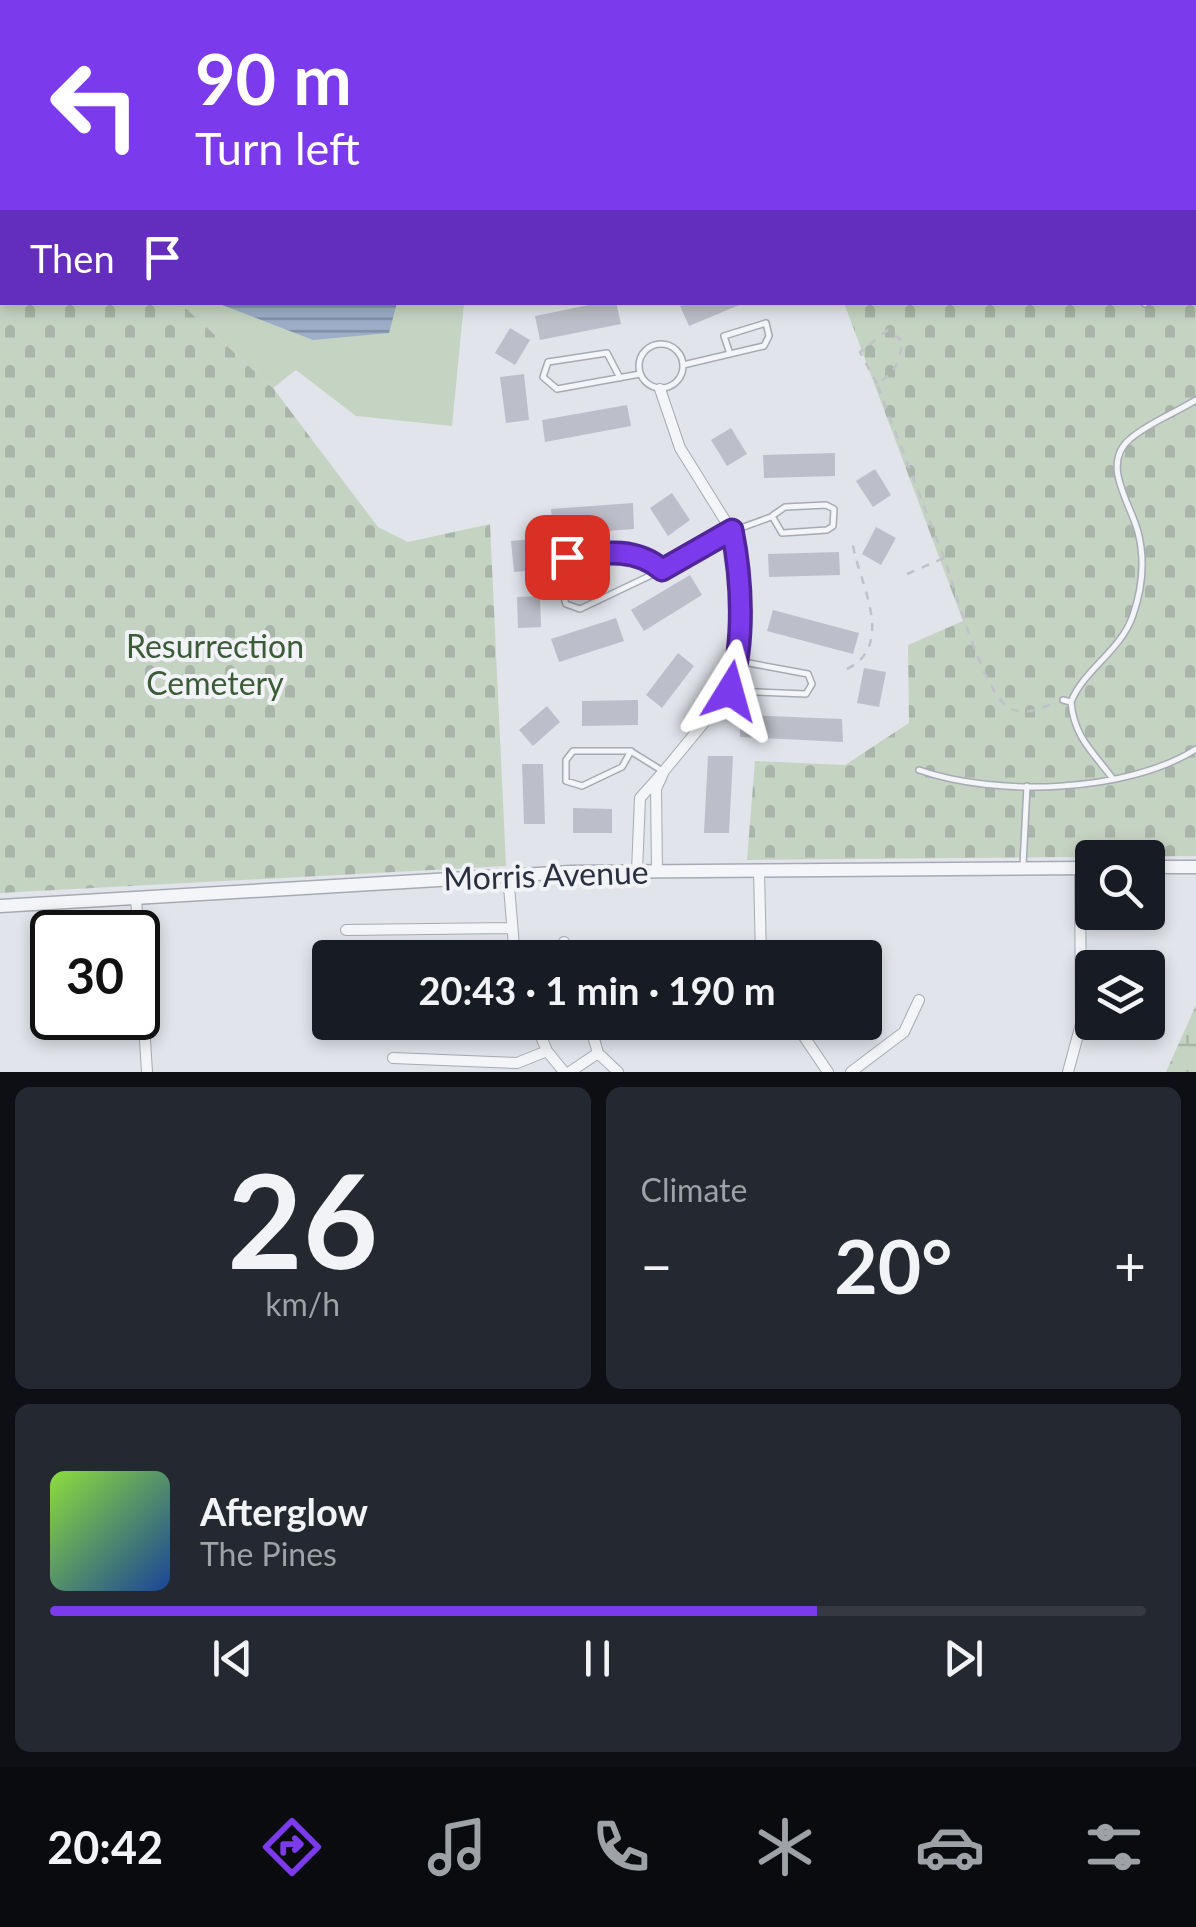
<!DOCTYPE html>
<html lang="en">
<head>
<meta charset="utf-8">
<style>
	body { margin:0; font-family:Lato,sans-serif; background:#242831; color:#f1f3f6; height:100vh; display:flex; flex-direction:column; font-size:38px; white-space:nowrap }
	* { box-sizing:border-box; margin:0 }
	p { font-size:32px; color:#9ea1a6 }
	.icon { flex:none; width:55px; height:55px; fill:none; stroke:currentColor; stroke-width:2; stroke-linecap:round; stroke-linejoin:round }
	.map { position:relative; height:1072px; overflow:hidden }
	.panel { display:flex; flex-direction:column; gap:15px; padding:15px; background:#0d0f14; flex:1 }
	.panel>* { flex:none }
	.hud { position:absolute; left:0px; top:0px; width:1198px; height:305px; box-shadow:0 5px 15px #0003; background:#7c3aed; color:#fff; overflow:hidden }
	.controls { position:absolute; left:1075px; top:840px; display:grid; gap:20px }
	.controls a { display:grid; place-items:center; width:90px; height:90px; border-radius:10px; background:#171b24; box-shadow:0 5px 15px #0003; font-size:50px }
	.speed { position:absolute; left:30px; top:910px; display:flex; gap:20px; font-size:50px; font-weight:700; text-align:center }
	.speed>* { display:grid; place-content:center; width:130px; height:130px; border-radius:50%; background:#171b24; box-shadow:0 5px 15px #0003; line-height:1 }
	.speed .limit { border:5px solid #111; border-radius:15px; background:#fff; color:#111 }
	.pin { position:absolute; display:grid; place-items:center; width:85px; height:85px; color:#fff; margin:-42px; border-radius:20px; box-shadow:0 5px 15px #0006 }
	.me { position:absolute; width:110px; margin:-55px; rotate:8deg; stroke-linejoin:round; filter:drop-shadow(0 0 8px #0008) }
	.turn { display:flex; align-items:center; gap:35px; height:210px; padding:0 30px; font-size:45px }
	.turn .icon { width:130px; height:130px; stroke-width:2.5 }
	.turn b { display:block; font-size:70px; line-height:85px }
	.then { display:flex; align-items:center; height:95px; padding:0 30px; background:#0003; gap:20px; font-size:38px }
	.big { font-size:75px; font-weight:700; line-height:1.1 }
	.panel .tile { flex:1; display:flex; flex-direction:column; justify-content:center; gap:15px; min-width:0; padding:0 35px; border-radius:15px; background:#242831 }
	.panel .dial { align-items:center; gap:0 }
	.dial b { font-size:130px; line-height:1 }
	.song { display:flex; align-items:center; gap:30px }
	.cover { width:120px; height:120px; border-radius:15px; background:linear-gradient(135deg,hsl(90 70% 55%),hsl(220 70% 35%)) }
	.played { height:10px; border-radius:5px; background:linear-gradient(90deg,#7c3aed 70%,#363941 70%) }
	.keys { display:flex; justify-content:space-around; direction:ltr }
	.heat { display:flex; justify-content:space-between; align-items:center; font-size:55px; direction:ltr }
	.panel .tiles { flex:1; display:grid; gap:15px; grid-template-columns:1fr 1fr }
	.tile:last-child { grid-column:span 2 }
	.trip { position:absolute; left:312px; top:940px; width:570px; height:100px; border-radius:10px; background:#171b24; box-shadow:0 5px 15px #0003; font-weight:700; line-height:100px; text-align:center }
	.dock { display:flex; height:160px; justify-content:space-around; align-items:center; background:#090b0e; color:#9ea1a6 }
	.dock .icon { width:70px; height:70px }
	.dock .current { color:#7c3aed }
	.dock b { font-size:45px; color:#f1f3f6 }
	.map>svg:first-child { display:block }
	.grass { fill:#c5d3c3 }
	.wetland { fill:url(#wetland-marsh) }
	.cemetery { fill:url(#cemetery-stones) }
	.water { fill:url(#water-rules) }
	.building { fill:#bcbfc9 }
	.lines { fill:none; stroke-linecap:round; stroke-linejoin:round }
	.service-casing { stroke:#a6aab4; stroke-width:8 }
	.minor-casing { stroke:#a6aab4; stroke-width:12 }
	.tertiary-casing { stroke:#a6aab4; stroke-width:15 }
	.path { stroke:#bfc2c8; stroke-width:2.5; stroke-dasharray:8 8; stroke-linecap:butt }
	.service { stroke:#f4f5f8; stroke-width:5 }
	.minor { stroke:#f4f5f8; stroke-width:10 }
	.tertiary { stroke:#f4f5f8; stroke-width:12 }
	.route-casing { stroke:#51269a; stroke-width:25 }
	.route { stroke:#7c3aed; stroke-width:18 }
	.labels { text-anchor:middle; stroke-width:8; stroke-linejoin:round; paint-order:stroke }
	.park-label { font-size:32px; fill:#3b5c37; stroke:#f1f3f7 }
	.street-label { font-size:32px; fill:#2a3041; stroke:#f1f3f7 }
</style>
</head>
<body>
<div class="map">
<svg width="1196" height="1072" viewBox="0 0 1196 1072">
	<defs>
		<pattern id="wetland-marsh" width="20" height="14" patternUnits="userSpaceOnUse" patternTransform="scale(2.5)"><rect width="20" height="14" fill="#c5d3c3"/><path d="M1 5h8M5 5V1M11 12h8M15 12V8" fill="none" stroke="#a9b5a9"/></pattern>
		<pattern id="cemetery-stones" width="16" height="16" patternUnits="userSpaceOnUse" patternTransform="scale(2.5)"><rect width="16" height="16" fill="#c5d3c3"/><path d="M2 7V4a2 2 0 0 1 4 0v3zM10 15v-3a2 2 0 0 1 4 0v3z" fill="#a9b5a9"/></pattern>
		<pattern id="water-rules" width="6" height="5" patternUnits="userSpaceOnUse" patternTransform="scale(2.5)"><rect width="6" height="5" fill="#9daec9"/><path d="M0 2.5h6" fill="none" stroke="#808ea5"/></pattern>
	</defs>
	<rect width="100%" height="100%" fill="#e1e4ea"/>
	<!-- grass -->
	<path class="grass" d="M565,0H1116L1117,2H565Z
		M180,303H464L452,426L356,416L296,370L273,388Z"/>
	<!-- wetland -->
	<path class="wetland" d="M1196,1005V1072H1166Z"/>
	<!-- cemetery -->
	<path class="cemetery" d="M0,136L2,302L180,303L273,388L378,527L408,542L490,524L506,866L0,893Z
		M1196,139V856L747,860L755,761L845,765L909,723L908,645L963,621L844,303L1195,302Z"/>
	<!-- water -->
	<path class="water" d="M217,303H397L389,333L313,340Z"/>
	<!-- building -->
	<path class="building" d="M604,302H616L621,324L540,340L535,316Z
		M689,302H744V303L689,326L680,306Z
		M510,328L530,340L515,365L495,353Z
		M524,374L529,420L506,423L500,377Z
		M627,405L631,426L545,442L542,420Z
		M731,428L747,454L727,466L711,440Z
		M835,453V476L764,478L763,455Z
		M875,469L891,495L873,507L856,481Z
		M672,493L690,520L668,536L650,508Z
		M633,503L634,529L553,535L551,509Z
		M876,527L896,538L881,565L862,554Z
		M535,539L538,570L514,572L511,541Z
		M839,552L840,575L769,577L768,554Z
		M690,575L702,595L644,631L631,610Z
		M540,596L541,627L518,628L517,597Z
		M773,610L859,633L853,654L767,631Z
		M616,618L624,641L559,662L551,639Z
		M678,653L694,666L662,708L646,695Z
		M864,668L886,672L879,707L857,703Z
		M638,700V725L582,726V701Z
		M547,706L560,722L533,746L519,730Z
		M740,715L842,719L843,742L740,737Z
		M708,756H733L729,833H704Z
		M522,764H543L545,824H524Z
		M573,808L612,809V833H573Z"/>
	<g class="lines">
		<defs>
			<path id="service" d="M1195,123L1196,122
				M1195,275L1196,274
				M1145,304L1146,302
				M639 366a22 22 0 1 1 44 0a22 22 0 1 1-44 0Z
				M683,365L764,346L769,336L766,323L724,336L730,354
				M620,378L607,353L548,362L543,377L557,389L640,374
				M826,505L834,509L833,526L827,530L782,533L772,516L785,507Z
				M616,552L648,558L662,570L580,609L566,604L561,588L567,557Z
				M662,570L716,537L771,517
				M732,691L806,694L812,684L808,674L738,661
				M1063,700L1071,702C1074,737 1093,752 1113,779
				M1071,702C1084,669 1121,651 1133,615C1142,589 1145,559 1138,532C1131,504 1100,464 1130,439C1148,423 1175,413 1196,400
				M573,751H631L622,767L582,786L566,781V760Z
				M632,752L661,770
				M919,770C996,797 1127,793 1196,749
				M1023,865L1027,786"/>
			<path id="minor" d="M660,389L680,448L731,530L741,571L735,674L730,691L664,771
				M759,870L761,958
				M637,871L640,798L664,771L656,789L657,871
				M508,875L515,958
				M136,898L147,1072
				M346,930L511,928
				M564,942L569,958
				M535,1022L547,1051L564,1072
				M589,1022L598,1053
				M794,1022L828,1072
				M393,1058L517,1063L547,1051
				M570,1072L598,1053L618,1072
				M851,1072L904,1032L919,1000
				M1068,1072L1081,1024L1080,868"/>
			<path id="tertiary" d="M1148,867H1196
				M0,906L571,872L1092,868"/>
		</defs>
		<!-- service casing -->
		<use href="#service" class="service-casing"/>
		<!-- minor casing -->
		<use href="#minor" class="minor-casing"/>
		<!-- tertiary casing -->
		<use href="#tertiary" class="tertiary-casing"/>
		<!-- path -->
		<path class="path" d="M877,384L860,352L888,330L902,341C900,363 895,372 877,384L944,558
			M907,574L944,558C956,590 983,696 1011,709C1027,716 1043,707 1057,702
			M847,669C899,643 855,577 852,538"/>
		<!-- service -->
		<use href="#service" class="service"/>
		<!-- minor -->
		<use href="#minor" class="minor"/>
		<!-- tertiary -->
		<use href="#tertiary" class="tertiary"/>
	</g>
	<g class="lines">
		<defs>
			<path id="route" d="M567,557C600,553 635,546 662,570L732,530C742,580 745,642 730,691"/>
		</defs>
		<!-- route casing -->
		<use href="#route" class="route-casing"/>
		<!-- route -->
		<use href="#route" class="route"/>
	</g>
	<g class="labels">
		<!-- park labels -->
		<g class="park-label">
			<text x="215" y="658">Resurrection<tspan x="215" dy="37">Cemetery</tspan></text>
		</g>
		<!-- street labels -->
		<g class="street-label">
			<text transform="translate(546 876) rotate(-2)" y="11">Morris Avenue</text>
		</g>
	</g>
</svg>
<div class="controls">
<a><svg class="icon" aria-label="search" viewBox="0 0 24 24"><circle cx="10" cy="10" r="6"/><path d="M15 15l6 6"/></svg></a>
<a><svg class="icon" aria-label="layers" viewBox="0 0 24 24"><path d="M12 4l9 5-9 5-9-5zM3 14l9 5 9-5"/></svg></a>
</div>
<div class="speed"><div class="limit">30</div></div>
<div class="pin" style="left:567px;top:557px;background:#d93025"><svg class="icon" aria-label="arrive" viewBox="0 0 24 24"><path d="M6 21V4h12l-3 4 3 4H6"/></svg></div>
<svg class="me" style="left:730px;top:691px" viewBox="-20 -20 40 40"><path d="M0-17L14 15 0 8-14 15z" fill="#7c3aed" stroke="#fff" stroke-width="4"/></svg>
<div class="trip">20:43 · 1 min · 190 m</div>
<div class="hud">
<div class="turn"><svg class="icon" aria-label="left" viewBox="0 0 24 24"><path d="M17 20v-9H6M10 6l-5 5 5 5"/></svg><div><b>90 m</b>Turn left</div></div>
<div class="then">Then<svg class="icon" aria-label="arrive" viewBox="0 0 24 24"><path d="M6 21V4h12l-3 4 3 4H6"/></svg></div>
</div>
</div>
<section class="panel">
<div class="tiles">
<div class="tile dial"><b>26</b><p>km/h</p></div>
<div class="tile"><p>Climate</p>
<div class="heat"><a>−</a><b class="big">20°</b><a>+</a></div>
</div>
<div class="tile">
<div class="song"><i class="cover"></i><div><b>Afterglow</b><p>The Pines</p></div></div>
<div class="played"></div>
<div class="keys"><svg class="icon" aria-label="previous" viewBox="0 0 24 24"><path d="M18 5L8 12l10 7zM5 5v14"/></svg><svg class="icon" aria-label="pause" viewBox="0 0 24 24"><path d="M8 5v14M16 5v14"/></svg><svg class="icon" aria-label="next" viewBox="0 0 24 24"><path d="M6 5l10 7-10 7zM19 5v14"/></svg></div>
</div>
</div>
</section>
<nav class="dock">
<b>20:42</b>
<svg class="icon current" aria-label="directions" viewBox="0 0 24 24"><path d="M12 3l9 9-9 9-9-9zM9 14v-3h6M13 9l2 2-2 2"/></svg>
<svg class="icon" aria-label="music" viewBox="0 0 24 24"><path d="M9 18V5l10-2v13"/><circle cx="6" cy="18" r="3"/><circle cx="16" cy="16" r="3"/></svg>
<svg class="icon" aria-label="phone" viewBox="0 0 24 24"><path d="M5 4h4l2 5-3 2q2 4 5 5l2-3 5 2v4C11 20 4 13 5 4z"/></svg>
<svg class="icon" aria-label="climate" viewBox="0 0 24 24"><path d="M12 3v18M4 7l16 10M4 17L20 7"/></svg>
<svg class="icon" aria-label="car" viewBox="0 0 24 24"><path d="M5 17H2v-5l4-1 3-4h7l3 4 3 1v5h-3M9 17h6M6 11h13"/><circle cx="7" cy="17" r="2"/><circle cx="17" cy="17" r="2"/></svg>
<svg class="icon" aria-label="filters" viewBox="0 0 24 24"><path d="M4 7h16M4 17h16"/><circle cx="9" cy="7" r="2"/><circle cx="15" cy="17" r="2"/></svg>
</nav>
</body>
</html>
